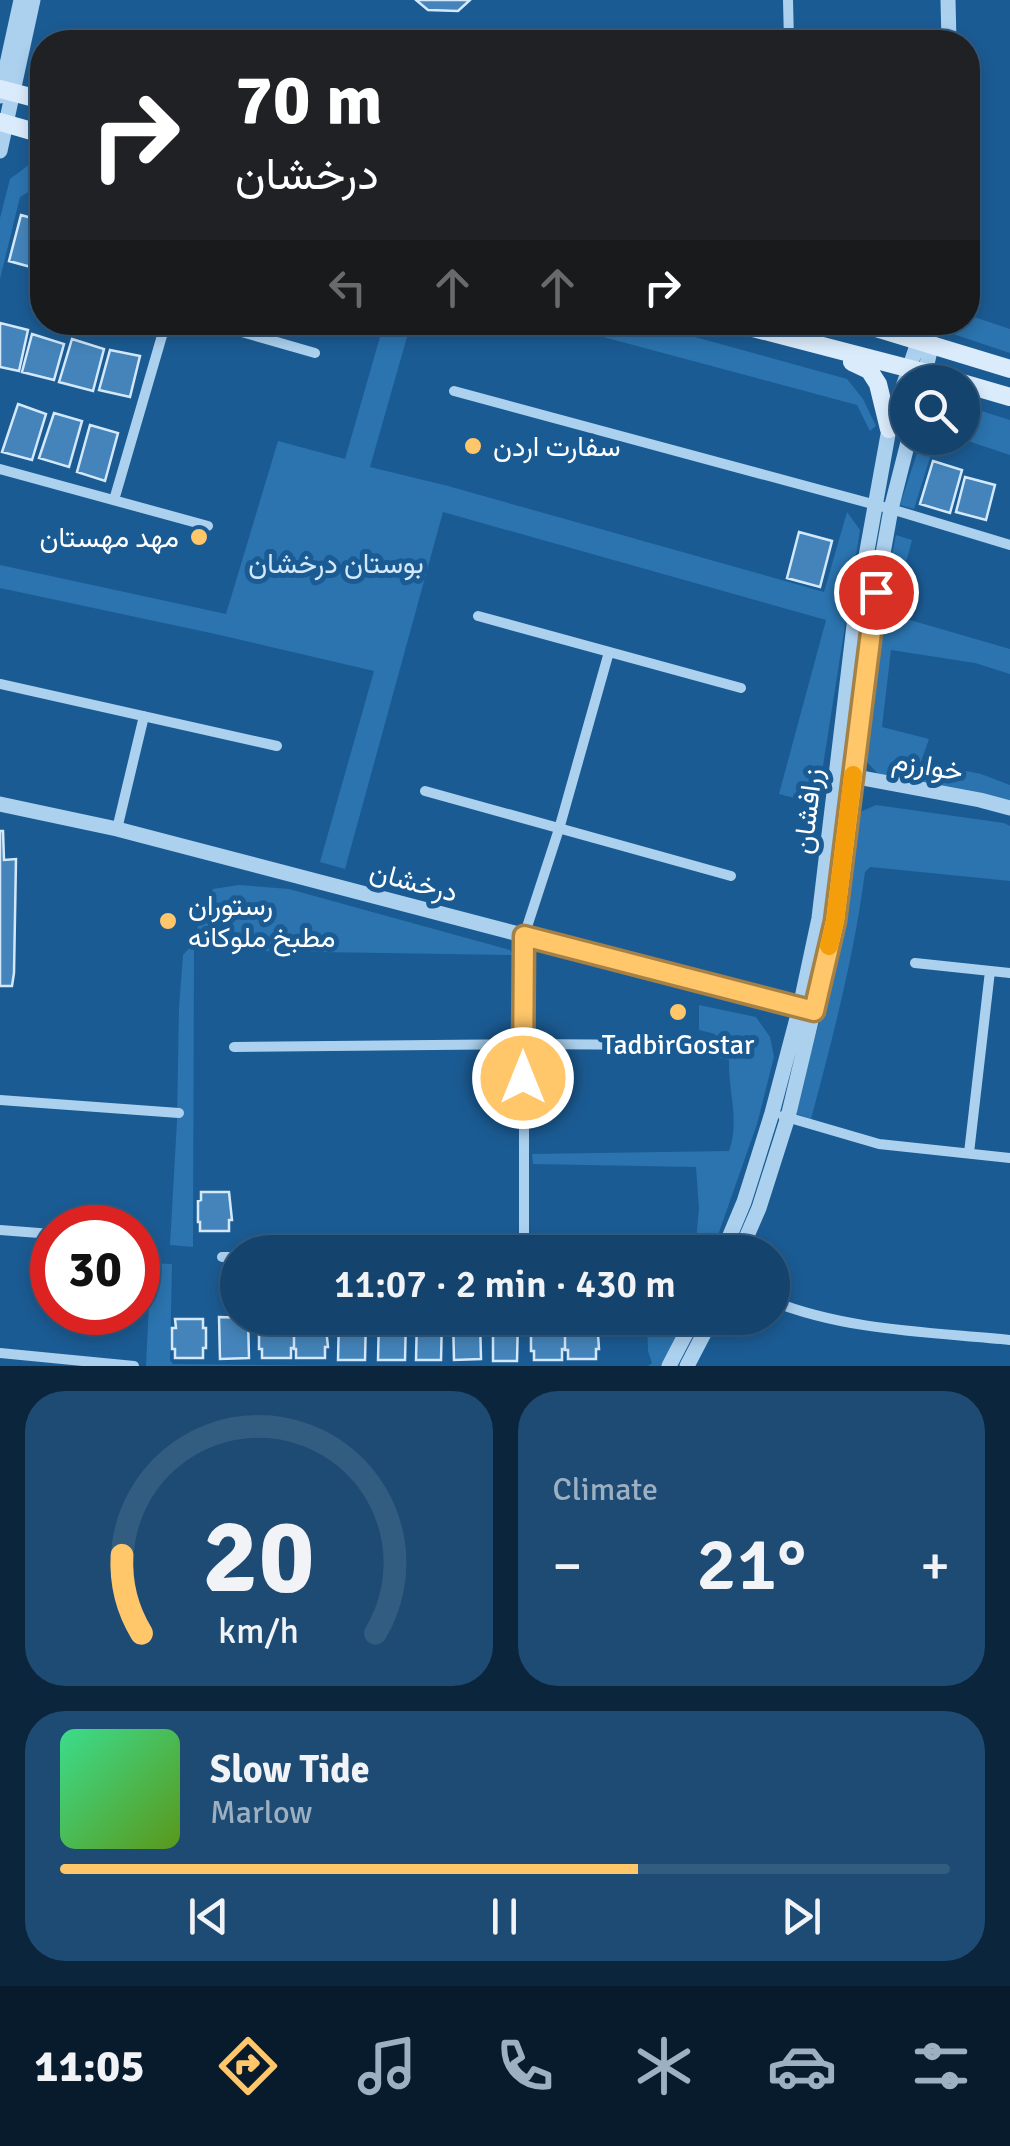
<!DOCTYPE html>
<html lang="en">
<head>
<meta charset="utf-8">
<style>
	body { margin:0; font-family:Signika,Vazirmatn,sans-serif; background:#1d4b73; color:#f1f3f6; height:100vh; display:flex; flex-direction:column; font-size:38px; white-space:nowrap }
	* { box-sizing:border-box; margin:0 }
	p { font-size:32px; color:#9db0c2 }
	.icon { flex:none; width:55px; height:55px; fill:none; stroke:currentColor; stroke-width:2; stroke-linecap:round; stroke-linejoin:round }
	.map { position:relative; height:1366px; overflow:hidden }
	.side { display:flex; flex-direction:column; gap:25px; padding:25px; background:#0b253c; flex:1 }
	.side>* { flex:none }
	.banner { position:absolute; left:30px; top:30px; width:950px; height:305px; border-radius:40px; box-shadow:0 5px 15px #0003,0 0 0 2px #335c81; background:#202124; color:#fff; overflow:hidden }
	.controls { position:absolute; left:890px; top:365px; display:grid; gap:20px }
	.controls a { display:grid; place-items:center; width:90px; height:90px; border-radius:50%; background:#14446e; box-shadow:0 5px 15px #0003,0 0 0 2px #335c81; font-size:50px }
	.speed { position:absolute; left:30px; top:1205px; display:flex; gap:20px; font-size:50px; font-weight:700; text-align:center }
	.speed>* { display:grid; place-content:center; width:130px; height:130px; border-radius:50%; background:#14446e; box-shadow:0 5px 15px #0003,0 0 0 2px #335c81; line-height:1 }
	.speed .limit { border:15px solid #d22; background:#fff; color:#111 }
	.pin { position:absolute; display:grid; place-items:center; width:85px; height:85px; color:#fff; margin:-42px; border:5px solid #fff; border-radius:50%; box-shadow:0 2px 10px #0007 }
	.me { position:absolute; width:110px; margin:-55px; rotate:0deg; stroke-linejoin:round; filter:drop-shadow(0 0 8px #0008) }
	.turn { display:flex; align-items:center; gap:35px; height:210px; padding:0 40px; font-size:45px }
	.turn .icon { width:130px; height:130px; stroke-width:2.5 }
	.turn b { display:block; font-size:70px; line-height:85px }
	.lanes { display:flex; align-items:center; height:95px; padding:0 40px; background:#0003; justify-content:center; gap:50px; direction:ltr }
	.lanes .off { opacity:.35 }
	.big { font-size:75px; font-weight:600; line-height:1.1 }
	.side .tile { flex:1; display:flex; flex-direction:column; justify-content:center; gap:15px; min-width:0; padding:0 35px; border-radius:40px; background:#1d4b73 }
	.side .dial { align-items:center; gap:0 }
	.dial svg { height:260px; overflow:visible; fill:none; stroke:#335c81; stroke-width:7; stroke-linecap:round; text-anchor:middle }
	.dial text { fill:#f1f3f6; stroke:none }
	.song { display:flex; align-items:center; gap:30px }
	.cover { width:120px; height:120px; border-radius:15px; background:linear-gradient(135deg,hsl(150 70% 55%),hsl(90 70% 35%)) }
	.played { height:10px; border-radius:5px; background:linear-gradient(90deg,#ffc66a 65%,#335c81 65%) }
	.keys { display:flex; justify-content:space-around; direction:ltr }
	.heat { display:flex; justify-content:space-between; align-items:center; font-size:55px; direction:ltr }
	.side .tiles { flex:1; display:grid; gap:25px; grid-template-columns:1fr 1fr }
	.tile:last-child { grid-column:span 2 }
	.trip { position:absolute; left:220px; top:1235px; width:570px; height:100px; border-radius:50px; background:#14446e; box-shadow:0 5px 15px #0003,0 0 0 2px #335c81; font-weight:600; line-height:100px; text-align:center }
	.menu { display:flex; height:160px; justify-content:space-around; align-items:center; background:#081b2c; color:#9db0c2 }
	.menu .icon { width:70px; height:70px }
	.menu .active { color:#ffc66a }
	.menu b { font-size:45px; color:#f1f3f6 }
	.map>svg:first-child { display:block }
	.green { fill:#2b74af }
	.building { fill:#4484ba; stroke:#d3e9fb; stroke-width:2.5 }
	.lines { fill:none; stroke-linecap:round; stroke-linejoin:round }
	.minor { stroke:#acd1ef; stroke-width:10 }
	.tertiary { stroke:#acd1ef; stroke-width:15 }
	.secondary { stroke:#daebfb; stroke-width:18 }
	.route-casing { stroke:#a68145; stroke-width:25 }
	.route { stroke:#ffc66a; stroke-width:18 }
	.slow { stroke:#f59e0b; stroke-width:18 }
	.poi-dot { fill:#ffc66a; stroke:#1b5b93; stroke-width:4 }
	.labels { text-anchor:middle; stroke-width:10; stroke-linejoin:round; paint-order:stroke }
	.poi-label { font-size:28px; fill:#fff; stroke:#1b5b93; text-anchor:start }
	.park-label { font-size:28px; fill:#d3e9fb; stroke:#1b5b93 }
	.street-label { font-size:28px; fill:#fff; stroke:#1b5b93 }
</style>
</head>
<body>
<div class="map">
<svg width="1010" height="1366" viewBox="0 0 1010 1366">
	<rect width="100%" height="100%" fill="#1b5b93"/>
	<!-- green -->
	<path class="green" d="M34,161L42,163V186L40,185L20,197L0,279V218L10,179Z
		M968,315L1010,329V353L947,332L949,323L968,322Z
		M384,323H411L370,467L448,486L824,592L847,512L860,530L817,804L779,794L826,620L443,512L345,869L320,862L374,671L220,635L0,588V565L226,614L278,441L345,459Z
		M551,323H644L847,379L863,399L876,426L870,431L857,405Z
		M975,409L1010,420V455L959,438H962L963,414Z
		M925,438H952L932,451L914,509L900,505L921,441Z
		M896,535L912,540L898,592L896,616L1010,649V674L975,663L891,650L882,727L929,739L921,762L981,774L1010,785V804L881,777L865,760L878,624Z
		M876,805L1004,823L1010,826V881L870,867L865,872C854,956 833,1037 811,1119L797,1114L796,1107L835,964L860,812Z
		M239,885L289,889L510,950L513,955L194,950L193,1247L170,1245L177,1121L179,1008L183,955L195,942L199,920L213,889Z
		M699,1005L756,1017L770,1037L774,1057L757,1124L712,1252H695L699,1208L696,1167L533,1164L532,1154L729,1151C740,1121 728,1091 729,1060L715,1057V1034L699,1030Z
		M151,1263L172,1264L170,1360L173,1364L333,1366H146Z
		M647,1318H685L662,1366H648L652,1363L648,1351Z"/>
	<!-- building -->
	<path class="building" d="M416,0H470L458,11L428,10Z
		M21,215L42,221V270L9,261Z
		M0,323L28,330L19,371L0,367Z
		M32,334L64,344L54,380L22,372Z
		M72,339L104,349L93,391L59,382Z
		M110,350L140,356L130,397L99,390Z
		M18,404L46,414L32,460L2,452Z
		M54,413L82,421L69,467L39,458Z
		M90,425L118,433L105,481L77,472Z
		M933,461L962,470L950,513L920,504Z
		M965,477L995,485L986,520L956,512Z
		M799,532L832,541L820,587L787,578Z
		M0,831H3L4,860L16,859L14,973L12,986H0Z
		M201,1192H229L232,1220H229V1231H200V1222H198V1201L201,1200Z
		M219,1317L248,1318L249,1358L220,1359Z
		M297,1318L325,1319L328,1347H325V1358H296V1349H294V1327L297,1328Z
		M339,1318H366L365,1360H338Z
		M379,1318H406L405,1360H378Z
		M417,1318H442L441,1360H416Z
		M453,1318H480L481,1359L454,1360Z
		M493,1318H518L517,1361H493Z
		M175,1319H203V1328H206V1348H203V1358H175V1349H172V1328H176Z
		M263,1319H291V1328H294V1348H291V1358H262V1349H259V1328H263Z
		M569,1320H597L599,1349H596V1359H568V1350H565V1329H569Z
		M535,1321H563L562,1330H565V1349H562V1360H534V1351H531V1330H534Z"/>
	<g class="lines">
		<!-- minor -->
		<path class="minor" d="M788,0L789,42
			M207,322L315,353
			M454,391L891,509L1010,545
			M0,469L208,526
			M114,500L166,322
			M478,616L741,688
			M0,684L277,746
			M425,791L731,876
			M117,829L144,716
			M915,963L1010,973
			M234,1047L523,1044L667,1045
			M0,1100L179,1113
			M783,1116L879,1144L1010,1158
			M969,1153L990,971
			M0,1230L52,1234
			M138,1241L146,1242
			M524,1252V936L559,829L609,652
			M222,1257H238
			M772,1301C847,1331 931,1332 1010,1340
			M0,1353L134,1366"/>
		<!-- tertiary -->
		<path class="tertiary" d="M948,0L949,42
			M0,96L21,0
			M0,151L33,0
			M923,382L931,346L928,333L930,322
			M846,775L980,800L1010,808
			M0,804L117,829L813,1011
			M723,1252L744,1202L772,1113L800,1007L819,918L855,617L889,429L918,342L928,333
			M740,1252L759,1208L788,1117L835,921L871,620L891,509L909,438
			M669,1366L694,1318
			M687,1366L712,1318"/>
		<!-- secondary -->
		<path class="secondary" d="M0,89L42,100
			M0,122L42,134
			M730,322L961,382
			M856,322L1010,369
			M852,362L869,370L878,384L889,429
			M962,383L1010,397"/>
	</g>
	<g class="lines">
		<defs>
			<path id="route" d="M523,1078L524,936L814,1011L835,921L876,592"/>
		</defs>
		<!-- route casing -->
		<use href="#route" class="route-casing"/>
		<!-- route -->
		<use href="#route" class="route"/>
		<!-- slow -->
		<path class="slow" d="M829,946L835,921L853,775"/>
	</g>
	<!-- markers -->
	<g class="poi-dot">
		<circle cx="473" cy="446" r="10"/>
		<circle cx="199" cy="537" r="10"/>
		<circle cx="168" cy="921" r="10"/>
		<circle cx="678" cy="1012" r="10"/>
	</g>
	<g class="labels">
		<!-- poi labels -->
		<g class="poi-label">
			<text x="493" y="456">سفارت اردن</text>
			<text x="179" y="547" text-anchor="end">مهد مهستان</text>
			<text x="188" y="915">رستوران<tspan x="188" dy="32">مطبخ ملوکانه</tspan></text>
			<text x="678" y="1054" text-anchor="middle">TadbirGostar</text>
		</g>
		<!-- park labels -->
		<g class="park-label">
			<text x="336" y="573">بوستان درخشان</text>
		</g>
		<!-- street labels -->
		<g class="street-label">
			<text transform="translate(928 765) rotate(10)" y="10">خوارزم</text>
			<text transform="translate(807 811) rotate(-83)" y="10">زرافشان</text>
			<text transform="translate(414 881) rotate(15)" y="10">درخشان</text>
		</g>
	</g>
</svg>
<div class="controls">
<a><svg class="icon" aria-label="search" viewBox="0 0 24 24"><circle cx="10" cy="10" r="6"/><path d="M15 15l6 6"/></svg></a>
</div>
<div class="speed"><div class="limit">30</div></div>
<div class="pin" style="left:876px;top:592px;background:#d93025"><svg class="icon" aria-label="arrive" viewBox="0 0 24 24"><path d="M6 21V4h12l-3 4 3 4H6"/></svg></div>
<svg class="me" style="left:523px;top:1078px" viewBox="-20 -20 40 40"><circle r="17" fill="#ffc66a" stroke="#fff" stroke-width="3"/><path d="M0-11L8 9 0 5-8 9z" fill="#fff"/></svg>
<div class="trip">11:07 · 2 min · 430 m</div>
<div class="banner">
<div class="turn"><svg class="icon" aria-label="right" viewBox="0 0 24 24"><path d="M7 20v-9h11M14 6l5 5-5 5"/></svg><div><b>70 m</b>درخشان</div></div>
<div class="lanes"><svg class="icon off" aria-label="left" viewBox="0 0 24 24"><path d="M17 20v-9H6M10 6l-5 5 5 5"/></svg><svg class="icon off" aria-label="ahead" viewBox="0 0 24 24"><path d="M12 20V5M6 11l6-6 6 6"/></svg><svg class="icon off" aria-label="ahead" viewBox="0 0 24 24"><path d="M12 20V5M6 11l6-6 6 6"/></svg><svg class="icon" aria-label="right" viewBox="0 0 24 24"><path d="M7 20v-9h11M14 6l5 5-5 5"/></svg></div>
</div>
</div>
<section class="side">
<div class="tiles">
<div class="tile dial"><svg viewBox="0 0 100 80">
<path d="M14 69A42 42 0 1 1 86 69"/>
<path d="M14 69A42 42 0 0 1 8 45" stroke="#ffc66a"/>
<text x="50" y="56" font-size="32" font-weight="700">20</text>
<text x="50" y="72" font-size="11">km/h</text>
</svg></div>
<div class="tile"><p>Climate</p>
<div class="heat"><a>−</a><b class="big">21°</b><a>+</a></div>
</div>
<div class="tile">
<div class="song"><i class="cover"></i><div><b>Slow Tide</b><p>Marlow</p></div></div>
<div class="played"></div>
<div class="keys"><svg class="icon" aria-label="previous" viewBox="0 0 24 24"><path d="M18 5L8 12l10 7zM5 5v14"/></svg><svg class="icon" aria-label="pause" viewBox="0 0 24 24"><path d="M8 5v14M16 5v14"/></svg><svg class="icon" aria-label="next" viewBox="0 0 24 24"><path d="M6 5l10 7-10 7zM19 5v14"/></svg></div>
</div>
</div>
</section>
<nav class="menu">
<b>11:05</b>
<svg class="icon active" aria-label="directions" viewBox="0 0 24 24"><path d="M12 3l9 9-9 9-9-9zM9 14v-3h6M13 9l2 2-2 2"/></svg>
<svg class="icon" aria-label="music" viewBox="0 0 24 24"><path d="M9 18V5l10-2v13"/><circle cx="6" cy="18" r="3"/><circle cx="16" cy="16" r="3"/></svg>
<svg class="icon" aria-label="phone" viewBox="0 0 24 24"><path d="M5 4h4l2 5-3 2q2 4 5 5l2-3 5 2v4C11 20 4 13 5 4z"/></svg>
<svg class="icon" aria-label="climate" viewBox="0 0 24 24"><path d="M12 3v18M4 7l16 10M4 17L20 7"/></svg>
<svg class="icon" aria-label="car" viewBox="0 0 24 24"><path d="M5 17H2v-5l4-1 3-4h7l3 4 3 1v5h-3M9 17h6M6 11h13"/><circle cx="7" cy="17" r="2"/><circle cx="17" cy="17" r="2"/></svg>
<svg class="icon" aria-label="filters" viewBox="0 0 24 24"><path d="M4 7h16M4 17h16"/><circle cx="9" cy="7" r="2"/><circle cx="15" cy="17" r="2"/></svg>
</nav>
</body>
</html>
